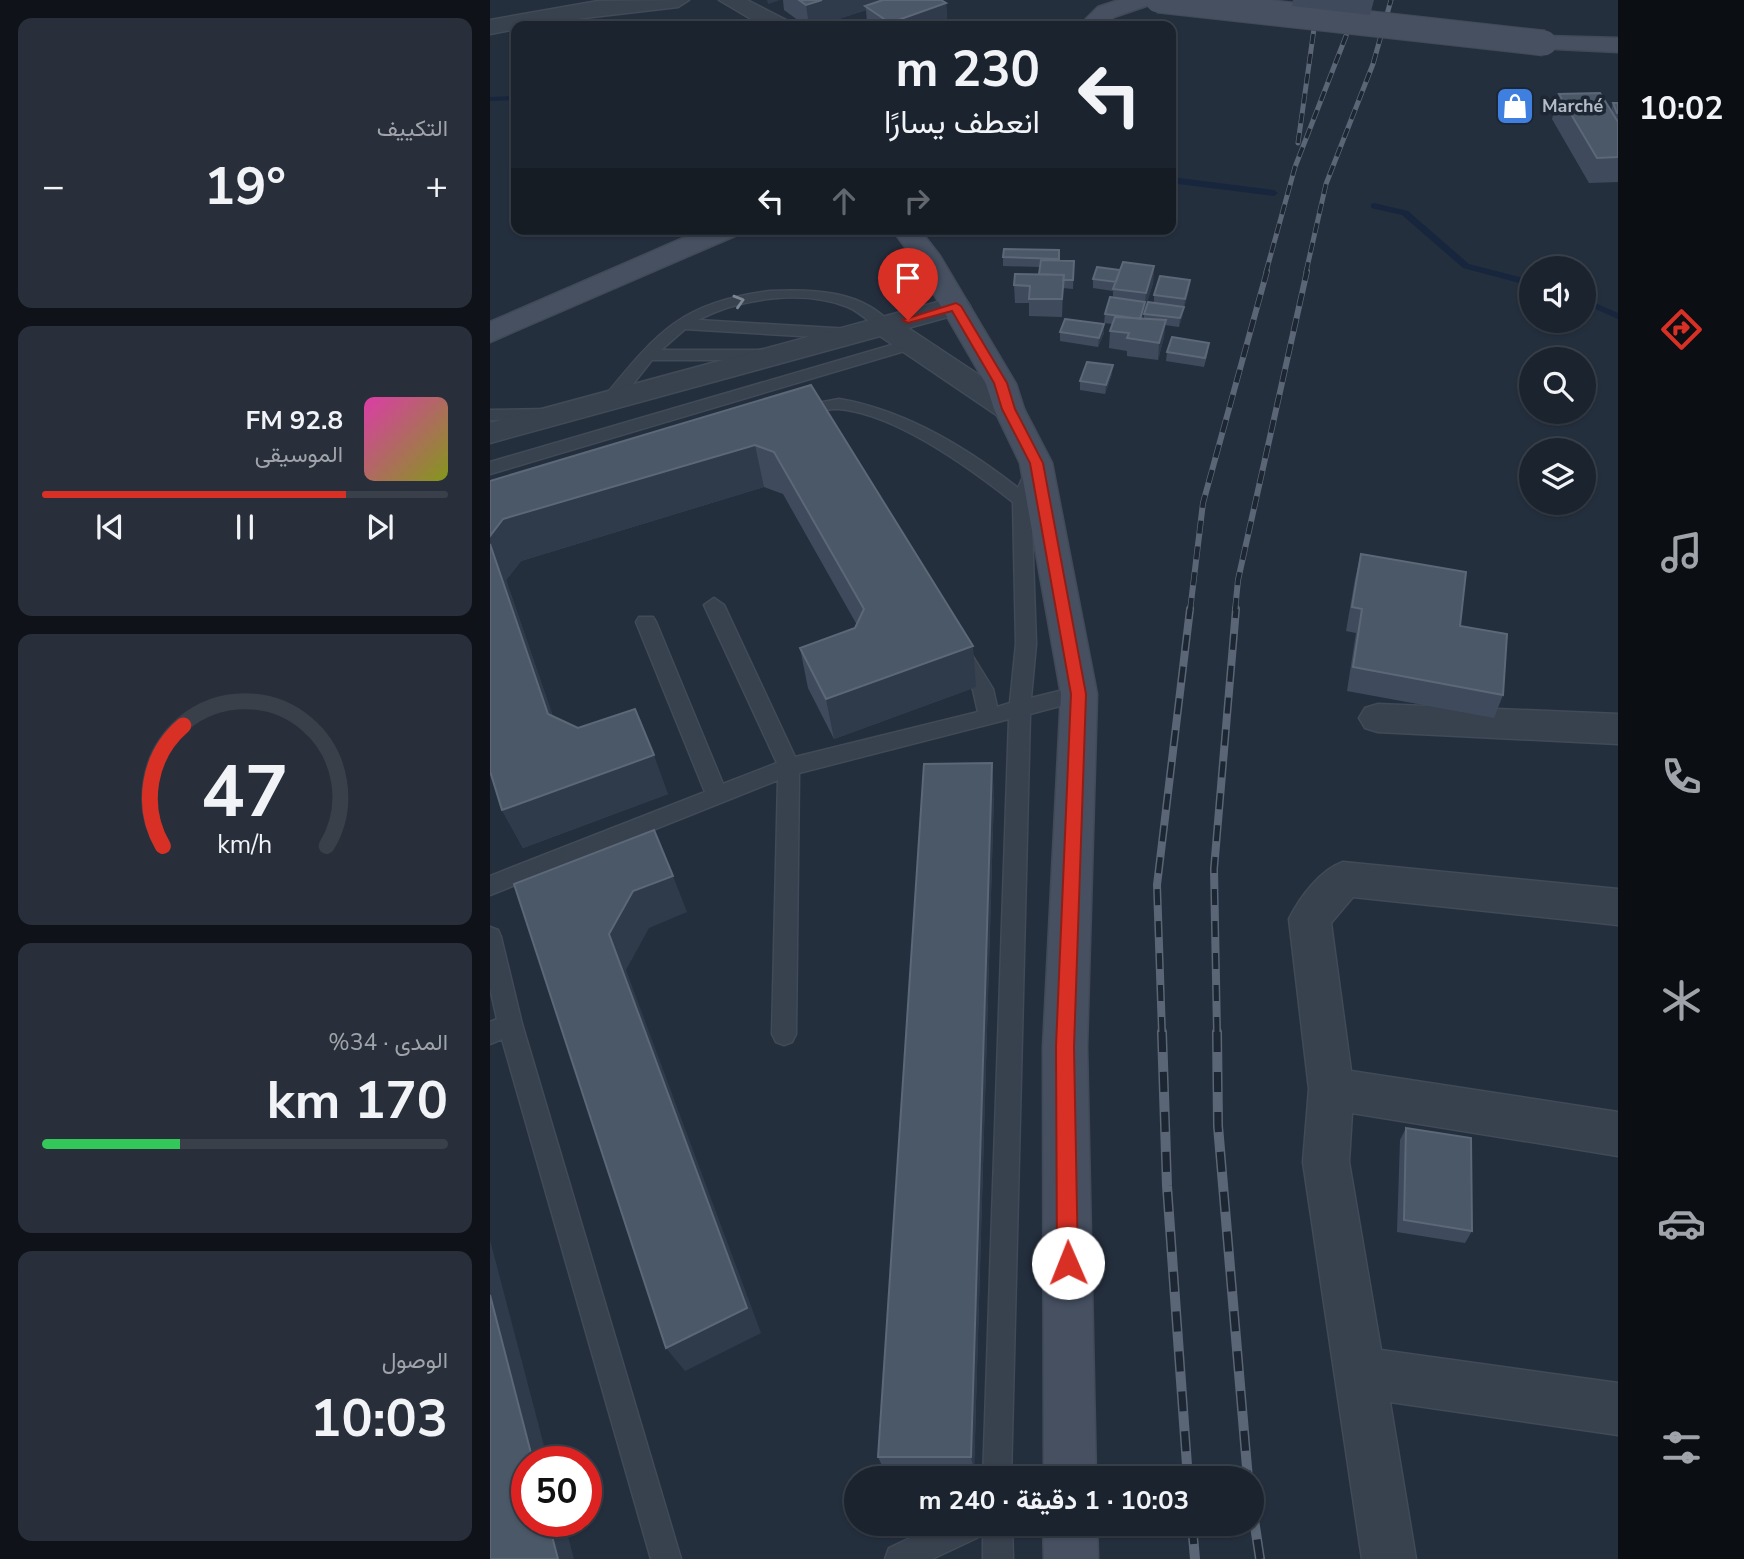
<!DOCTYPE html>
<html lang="ar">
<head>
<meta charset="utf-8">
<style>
	body { margin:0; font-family:"Nunito Sans",Vazirmatn,sans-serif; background:#282f3a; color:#f1f3f6; direction:rtl; height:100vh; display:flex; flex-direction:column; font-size:26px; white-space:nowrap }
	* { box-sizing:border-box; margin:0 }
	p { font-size:23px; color:#a0a4aa }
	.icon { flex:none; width:38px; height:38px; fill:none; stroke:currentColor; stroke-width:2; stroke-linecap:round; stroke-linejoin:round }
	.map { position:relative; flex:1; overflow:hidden; direction:ltr }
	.drawer { display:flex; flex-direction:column; gap:18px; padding:18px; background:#0f1319; width:490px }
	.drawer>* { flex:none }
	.top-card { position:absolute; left:21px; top:21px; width:665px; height:214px; border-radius:14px; box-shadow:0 2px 5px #0004,0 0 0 2px #39404a; direction:rtl; background:#1b232e; color:#f1f3f6; overflow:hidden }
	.tools { position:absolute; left:1029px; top:256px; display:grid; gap:14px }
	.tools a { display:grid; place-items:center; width:77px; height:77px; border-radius:50%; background:#1b232e; box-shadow:0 2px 5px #0004,0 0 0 2px #39404a; font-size:35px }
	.speed { position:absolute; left:21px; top:1446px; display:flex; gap:14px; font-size:35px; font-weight:700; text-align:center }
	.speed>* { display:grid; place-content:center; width:91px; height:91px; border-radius:50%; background:#1b232e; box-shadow:0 2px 5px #0004,0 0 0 2px #39404a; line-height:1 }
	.speed .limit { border:10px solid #d22; background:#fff; color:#111 }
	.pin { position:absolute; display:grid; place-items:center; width:60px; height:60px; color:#fff; margin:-72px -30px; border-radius:50% 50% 50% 0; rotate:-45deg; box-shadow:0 0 7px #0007 }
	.pin .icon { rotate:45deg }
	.me { position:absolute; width:77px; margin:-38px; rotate:359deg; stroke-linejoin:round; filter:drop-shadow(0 0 5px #0008) }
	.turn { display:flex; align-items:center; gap:24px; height:147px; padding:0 21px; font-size:32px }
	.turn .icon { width:91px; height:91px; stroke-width:2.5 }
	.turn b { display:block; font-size:49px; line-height:60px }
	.lanes { display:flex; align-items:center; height:66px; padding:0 21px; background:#0003; justify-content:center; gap:35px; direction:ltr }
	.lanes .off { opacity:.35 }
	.big { font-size:52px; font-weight:700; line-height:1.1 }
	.drawer .tile { flex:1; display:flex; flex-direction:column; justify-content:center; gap:10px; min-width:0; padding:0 24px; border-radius:14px; background:#282f3a }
	.drawer .dial { align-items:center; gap:0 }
	.dial svg { height:182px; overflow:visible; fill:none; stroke:#39404a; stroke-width:7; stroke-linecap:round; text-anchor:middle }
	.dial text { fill:#f1f3f6; stroke:none }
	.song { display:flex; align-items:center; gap:21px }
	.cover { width:84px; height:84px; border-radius:10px; background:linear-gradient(135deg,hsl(320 70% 55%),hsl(70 70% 35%)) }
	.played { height:7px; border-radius:4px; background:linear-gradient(90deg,#d93025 75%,#39404a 75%) }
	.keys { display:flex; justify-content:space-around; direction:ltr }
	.heat { display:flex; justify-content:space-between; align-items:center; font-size:38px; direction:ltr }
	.charge { height:10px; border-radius:5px; background:linear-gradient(90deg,#34c759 34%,#39404a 0) }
	.trip { position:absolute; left:354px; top:1466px; width:420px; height:70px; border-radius:35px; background:#1b232e; box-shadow:0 2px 5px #0004,0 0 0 2px #39404a; font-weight:700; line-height:70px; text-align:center; direction:rtl }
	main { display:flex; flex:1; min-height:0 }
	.dock { display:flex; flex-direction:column; width:126px; justify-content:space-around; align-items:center; background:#0b0e12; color:#a0a4aa }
	.dock .icon { width:49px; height:49px }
	.dock .active { color:#d93025 }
	.dock b { font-size:32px; color:#f1f3f6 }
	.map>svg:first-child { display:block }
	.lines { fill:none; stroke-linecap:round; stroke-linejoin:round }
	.stream { fill:#17263c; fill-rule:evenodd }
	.service-casing { stroke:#414a57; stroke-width:3 }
	.minor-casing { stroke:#414a57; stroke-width:3 }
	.secondary-casing { stroke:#414a57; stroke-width:3 }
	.service { fill:#38414e; fill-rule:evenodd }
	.minor { fill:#38414e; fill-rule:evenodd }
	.secondary { fill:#465061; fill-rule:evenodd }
	.rail-far3-casing { stroke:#5a6575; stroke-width:5 }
	.rail-far2-casing { stroke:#5a6575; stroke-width:6 }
	.rail-far1-casing { stroke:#5a6575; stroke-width:8 }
	.rail-casing { stroke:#5a6575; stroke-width:10 }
	.rail-far3 { stroke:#1d2633; stroke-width:3.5; stroke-dasharray:10; stroke-linecap:butt }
	.rail-far2 { stroke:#1d2633; stroke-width:4.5; stroke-dasharray:13; stroke-linecap:butt }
	.rail-far1 { stroke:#1d2633; stroke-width:5; stroke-dasharray:16; stroke-linecap:butt }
	.rail { stroke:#1d2633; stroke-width:7; stroke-dasharray:20; stroke-linecap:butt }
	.secondary-bridge-casing { stroke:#414a57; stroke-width:27; stroke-linecap:butt }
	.secondary-bridge { stroke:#465061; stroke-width:25 }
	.wall { fill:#3f4b5c }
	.shaded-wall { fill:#2f3b4b }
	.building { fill:#4b5868; stroke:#5c6777; stroke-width:2 }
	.oneway { stroke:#7c8592 }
	.route { fill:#d93025; stroke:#8d1f18; stroke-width:2 }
	.labels { text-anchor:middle; stroke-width:7; stroke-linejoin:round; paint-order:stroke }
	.far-poi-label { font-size:18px; font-weight:bold; fill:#b4bcc9; stroke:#1d2633; text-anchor:start }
</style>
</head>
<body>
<main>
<nav class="dock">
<b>10:02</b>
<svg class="icon active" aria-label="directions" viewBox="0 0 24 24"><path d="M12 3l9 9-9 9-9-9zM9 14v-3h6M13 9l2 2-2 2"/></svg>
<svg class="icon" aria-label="music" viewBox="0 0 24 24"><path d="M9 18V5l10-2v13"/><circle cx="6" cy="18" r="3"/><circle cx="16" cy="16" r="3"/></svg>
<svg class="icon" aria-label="phone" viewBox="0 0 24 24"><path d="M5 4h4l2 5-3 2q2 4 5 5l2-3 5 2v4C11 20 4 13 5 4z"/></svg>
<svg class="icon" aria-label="climate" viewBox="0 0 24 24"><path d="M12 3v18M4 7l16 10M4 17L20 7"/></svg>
<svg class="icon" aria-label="car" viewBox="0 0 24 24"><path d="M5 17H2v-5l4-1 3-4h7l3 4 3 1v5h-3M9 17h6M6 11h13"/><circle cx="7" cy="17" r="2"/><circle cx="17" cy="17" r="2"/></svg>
<svg class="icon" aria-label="filters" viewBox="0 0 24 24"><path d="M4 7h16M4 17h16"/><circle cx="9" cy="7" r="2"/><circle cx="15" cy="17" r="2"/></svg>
</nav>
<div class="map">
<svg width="1128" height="1559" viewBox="0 0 1128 1559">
	<rect width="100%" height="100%" fill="#242f3e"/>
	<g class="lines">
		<!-- stream -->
		<path class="stream" d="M26,96V100L0,101V97Z
			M681,177L784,190L788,193L784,196L681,183Z
			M884,203L918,211L979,264L1041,280V286L973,268L912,215L881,208V204Z
			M1094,298L1128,313V319L1094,304Z"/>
		<defs>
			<path id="service" d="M280,291C323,289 373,290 403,326L395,331L389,329C379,322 370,312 358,307C313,289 250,298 208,320L361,329L369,334L361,339L195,329L171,350H279L287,355L279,360H162L127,404H115L113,400L115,396C169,330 192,303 280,291Z
				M422,339L430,344L428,347L0,474V462Z
				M349,399C414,410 476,447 528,488L540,461H552L555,465L541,500L546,644L541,698L589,686L596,689L599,694L596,699L540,714L521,1479H493L519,719L309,773L306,1034L302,1042L294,1045L286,1042L282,1034L288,780L0,895V876L215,792L146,622L149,617H163L166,622L233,784L287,763L214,605L224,598L234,605L305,757L488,712L483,690L460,652L470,645L477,647L503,689L507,707L520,703L526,644L523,502C480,468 406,414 349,409C335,408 320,414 307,417L299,412L301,408Z
				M60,409L66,410L68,414L66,418L0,420V410Z
				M0,927L8,930L11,937L32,1024L191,1559H161L12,1039L0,1044V1022L7,1019L0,988Z
				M450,1524H522L523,1559H493V1535L442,1559H395L399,1548Z"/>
			<path id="minor" d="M199,0L188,7L26,26V29L0,34V20L108,1Z
				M229,0H257L298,21L302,26H273Z
				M466,297L476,300L480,306L476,312L418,328L530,402L534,409L530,416L519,419L508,416L390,336L0,443V423Z
				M888,704L1128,714V744L888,732L875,728L869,718L875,708Z
				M853,862L1128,889V925L863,897L841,923L861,1071L1128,1112V1156L862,1113L859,1162L891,1350L1128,1383V1435L900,1402L926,1559H872L813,1162L819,1089L799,919C810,897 830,870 853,862Z"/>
			<path id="secondary" d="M629,0H662L659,5L624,17L614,26H589L608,7Z
				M1054,36L1128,38V52L1046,48L1042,43L1046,38Z
				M214,229H250L247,235L0,342V322Z
				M402,229H429L450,256L526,384L534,409L562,463L607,694L597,1047L606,1479H554L553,1047L571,694L530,463L504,409L496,384L423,258Z
				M553,1524H607L608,1559H554Z"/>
		</defs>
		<!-- service casing -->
		<use href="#service" class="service-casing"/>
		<!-- minor casing -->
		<use href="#minor" class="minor-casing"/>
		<!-- secondary casing -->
		<use href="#secondary" class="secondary-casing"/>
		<!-- service -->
		<use href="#service" class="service"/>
		<!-- minor -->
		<use href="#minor" class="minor"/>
		<!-- secondary -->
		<use href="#secondary" class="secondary"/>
		<defs>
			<path id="rail-far3" d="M808,143L828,0
				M776,272L805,167L856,36L865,0
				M816,272L836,184L883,64L901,0"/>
			<path id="rail-far2" d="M700,611L713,503L777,271
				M745,611L748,580L817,271"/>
			<path id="rail-far1" d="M672,1033L667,885L700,609
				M727,1033L724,869L746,609"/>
			<path id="rail" d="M672,1032L677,1186L698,1479
				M727,1032L728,1126L758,1479
				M761,1500L770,1559
				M702,1524L705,1559"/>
		</defs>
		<!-- rail-far3 casing -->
		<use href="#rail-far3" class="rail-far3-casing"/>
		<!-- rail-far2 casing -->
		<use href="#rail-far2" class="rail-far2-casing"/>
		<!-- rail-far1 casing -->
		<use href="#rail-far1" class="rail-far1-casing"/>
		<!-- rail casing -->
		<use href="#rail" class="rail-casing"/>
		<!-- rail-far3 -->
		<use href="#rail-far3" class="rail-far3"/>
		<!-- rail-far2 -->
		<use href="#rail-far2" class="rail-far2"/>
		<!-- rail-far1 -->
		<use href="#rail-far1" class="rail-far1"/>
		<!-- rail -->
		<use href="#rail" class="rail"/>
		<defs>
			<path id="secondary-bridge" d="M668,0L1054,43"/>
		</defs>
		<!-- secondary-bridge casing -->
		<use href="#secondary-bridge" class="secondary-bridge-casing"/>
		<!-- secondary-bridge -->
		<use href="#secondary-bridge" class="secondary-bridge"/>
	</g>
	<!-- wall -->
	<path class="wall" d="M293,0H451L456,3L457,19L438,26H383L377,22L376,10L327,26H316L294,10Z
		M803,0H884L880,15L802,6Z
		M1069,94L1121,111L1123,103H1128V182L1099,183L1062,119Z
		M569,250V260L584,261L583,289L573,288L572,317L539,316V303H525L524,285L549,274L550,267L513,266V257Z
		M664,266L663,283L652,318L654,319V314L664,303V295L699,289L689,327L675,325L674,337L668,360L637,356V351L619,348L620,331L623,324L614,323L615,314L623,297V291L603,288V279L630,270Z
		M614,324V333L608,347L570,341V332Z
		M719,343L718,352L714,367L676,361L677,352Z
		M622,374L615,394L590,390V381Z
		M321,385L486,687L344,739L318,688L310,648L365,628L367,625L293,494L274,487L31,561L16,580L63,717L178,794L33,848L12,810L0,481Z
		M871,554L970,626L1013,695L1004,718L857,691L866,633L856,631L865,579Z
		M504,793L484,1471L395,1472L388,1457Z
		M916,1128L982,1231L975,1243L907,1232L910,1140Z"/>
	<!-- shaded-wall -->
	<path class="shaded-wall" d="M277,0H290L278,4Z
		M332,0H404L375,6L376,10L327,26H319L316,5Z
		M456,3L457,19L438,26H400V23Z
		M664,266L663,283L650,327V319L655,302L656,293Z
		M700,280L699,289L694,308L695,299Z
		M694,307L693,315L689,327L690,318Z
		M676,320L674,337L668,360L669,343Z
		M614,324V333L608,347L609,338Z
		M623,365L622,374L615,394L616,385Z
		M265,445L274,487L31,561L16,580L76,754L58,714L0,544V536L13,519Z
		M483,646L486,687L344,739L336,699Z
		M164,755L178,794L33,848L12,810Z
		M502,763L504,793L484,1471L481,1457Z
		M183,876L197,912L159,928L136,970L271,1333L195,1371L176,1348L119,934L143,891Z
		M0,1240L58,1461H43L0,1295Z
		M58,1521H74L84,1559H68Z"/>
	<!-- building -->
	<path class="building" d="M309,0H332L316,5Z
		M393,0H451L456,3L400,23L375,6Z
		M1110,93L1128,122V157L1107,158L1069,94Z
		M1123,103H1128V113H1127Z
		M514,249L569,250V259L513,257Z
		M551,260L584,261L583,280H573L574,275L549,274Z
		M633,262L664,266L656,293L623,289Z
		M607,267L630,270L626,282L603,279Z
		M525,274L574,275L572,299H539L540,286L524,285Z
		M670,276L700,280L695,299L664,295Z
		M620,297L655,302L650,319L615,314Z
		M658,302L694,307L690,318L654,314Z
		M625,317L676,320L669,343L637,338L639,333L620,331Z
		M575,319L614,324L609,338L570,332Z
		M682,337L719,343L715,358L677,352Z
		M597,362L623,365L616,385L590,381Z
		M321,385L483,646L336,699L310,648L365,628L374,609L284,452L265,445L13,519L0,536V481Z
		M0,544L58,714L88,728L145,709L164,755L12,810L0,771Z
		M871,554L976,572L970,626L1017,634L1013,695L863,667L872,609L862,607Z
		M502,763L481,1457H388L434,764Z
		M164,830L183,876L143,891L119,934L257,1308L176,1348L24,884Z
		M916,1128L981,1138L982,1231L914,1220Z
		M0,1295L43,1461H37V1521H58L68,1559H0Z"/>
	<!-- one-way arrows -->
	<defs><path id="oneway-chevron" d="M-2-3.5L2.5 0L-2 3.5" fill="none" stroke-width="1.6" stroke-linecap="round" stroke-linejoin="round" transform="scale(1.75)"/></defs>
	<use class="oneway" href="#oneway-chevron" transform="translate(249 301) rotate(-17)"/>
	<!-- route -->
	<path class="route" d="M466,303L471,306L517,383L525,409L553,463L596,694L584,1047L588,1263L585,1270L578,1273L570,1270L567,1263L566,1047L581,694L540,463L512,409L504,383L462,311L418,323L412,320Z"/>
	<!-- icons -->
	<defs>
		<symbol id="shop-square" viewBox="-11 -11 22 22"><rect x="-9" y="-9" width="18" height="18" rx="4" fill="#3f7fe0" stroke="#1d2633"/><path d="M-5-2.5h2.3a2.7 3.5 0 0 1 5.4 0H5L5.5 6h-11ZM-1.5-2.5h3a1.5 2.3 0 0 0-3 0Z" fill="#fff"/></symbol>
	</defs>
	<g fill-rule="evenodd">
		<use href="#shop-square" x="1003" y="84" width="44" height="44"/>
	</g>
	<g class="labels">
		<!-- far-poi labels -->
		<g class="far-poi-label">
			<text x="1052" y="112">Marché</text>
		</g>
	</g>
</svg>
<div class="tools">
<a><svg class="icon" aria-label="sound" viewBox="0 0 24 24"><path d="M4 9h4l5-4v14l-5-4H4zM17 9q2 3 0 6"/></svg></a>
<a><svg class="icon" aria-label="search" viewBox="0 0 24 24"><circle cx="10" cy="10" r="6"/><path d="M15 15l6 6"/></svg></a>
<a><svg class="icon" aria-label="layers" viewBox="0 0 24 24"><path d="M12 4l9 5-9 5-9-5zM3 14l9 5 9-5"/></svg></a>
</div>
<div class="speed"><div class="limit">50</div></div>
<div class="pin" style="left:418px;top:320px;background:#d93025"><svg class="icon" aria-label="arrive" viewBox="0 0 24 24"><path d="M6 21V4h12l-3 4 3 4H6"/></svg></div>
<svg class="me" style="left:578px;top:1263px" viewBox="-20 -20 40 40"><circle r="19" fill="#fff"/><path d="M0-13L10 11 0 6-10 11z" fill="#d93025"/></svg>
<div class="trip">10:03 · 1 دقيقة · 240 m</div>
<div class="top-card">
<div class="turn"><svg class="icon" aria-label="left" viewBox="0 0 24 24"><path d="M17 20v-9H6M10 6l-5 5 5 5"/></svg><div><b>230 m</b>انعطف يسارًا</div></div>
<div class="lanes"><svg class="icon" aria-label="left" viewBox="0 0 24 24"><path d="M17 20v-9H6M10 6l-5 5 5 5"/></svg><svg class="icon off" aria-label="ahead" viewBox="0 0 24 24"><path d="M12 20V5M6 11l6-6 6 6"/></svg><svg class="icon off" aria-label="right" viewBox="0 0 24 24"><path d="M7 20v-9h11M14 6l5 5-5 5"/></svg></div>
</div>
</div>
<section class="drawer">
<div class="tile"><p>التكييف</p>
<div class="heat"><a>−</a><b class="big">19°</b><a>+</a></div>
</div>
<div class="tile">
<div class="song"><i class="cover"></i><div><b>92.8 FM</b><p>الموسيقى</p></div></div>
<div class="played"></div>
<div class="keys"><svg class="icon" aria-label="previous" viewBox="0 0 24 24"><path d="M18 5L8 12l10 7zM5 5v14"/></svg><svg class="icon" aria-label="pause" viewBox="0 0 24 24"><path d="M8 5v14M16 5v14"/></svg><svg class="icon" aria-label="next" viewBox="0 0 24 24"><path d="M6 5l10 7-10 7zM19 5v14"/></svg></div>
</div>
<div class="tile dial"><svg viewBox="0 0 100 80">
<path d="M14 69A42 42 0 1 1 86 69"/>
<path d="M14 69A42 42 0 0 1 23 16" stroke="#d93025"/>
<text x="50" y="56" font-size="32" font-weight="700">47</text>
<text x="50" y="72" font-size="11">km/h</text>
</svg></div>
<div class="tile"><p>المدى · 34%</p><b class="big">170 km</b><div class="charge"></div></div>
<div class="tile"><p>الوصول</p><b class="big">10:03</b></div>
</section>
</main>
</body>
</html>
